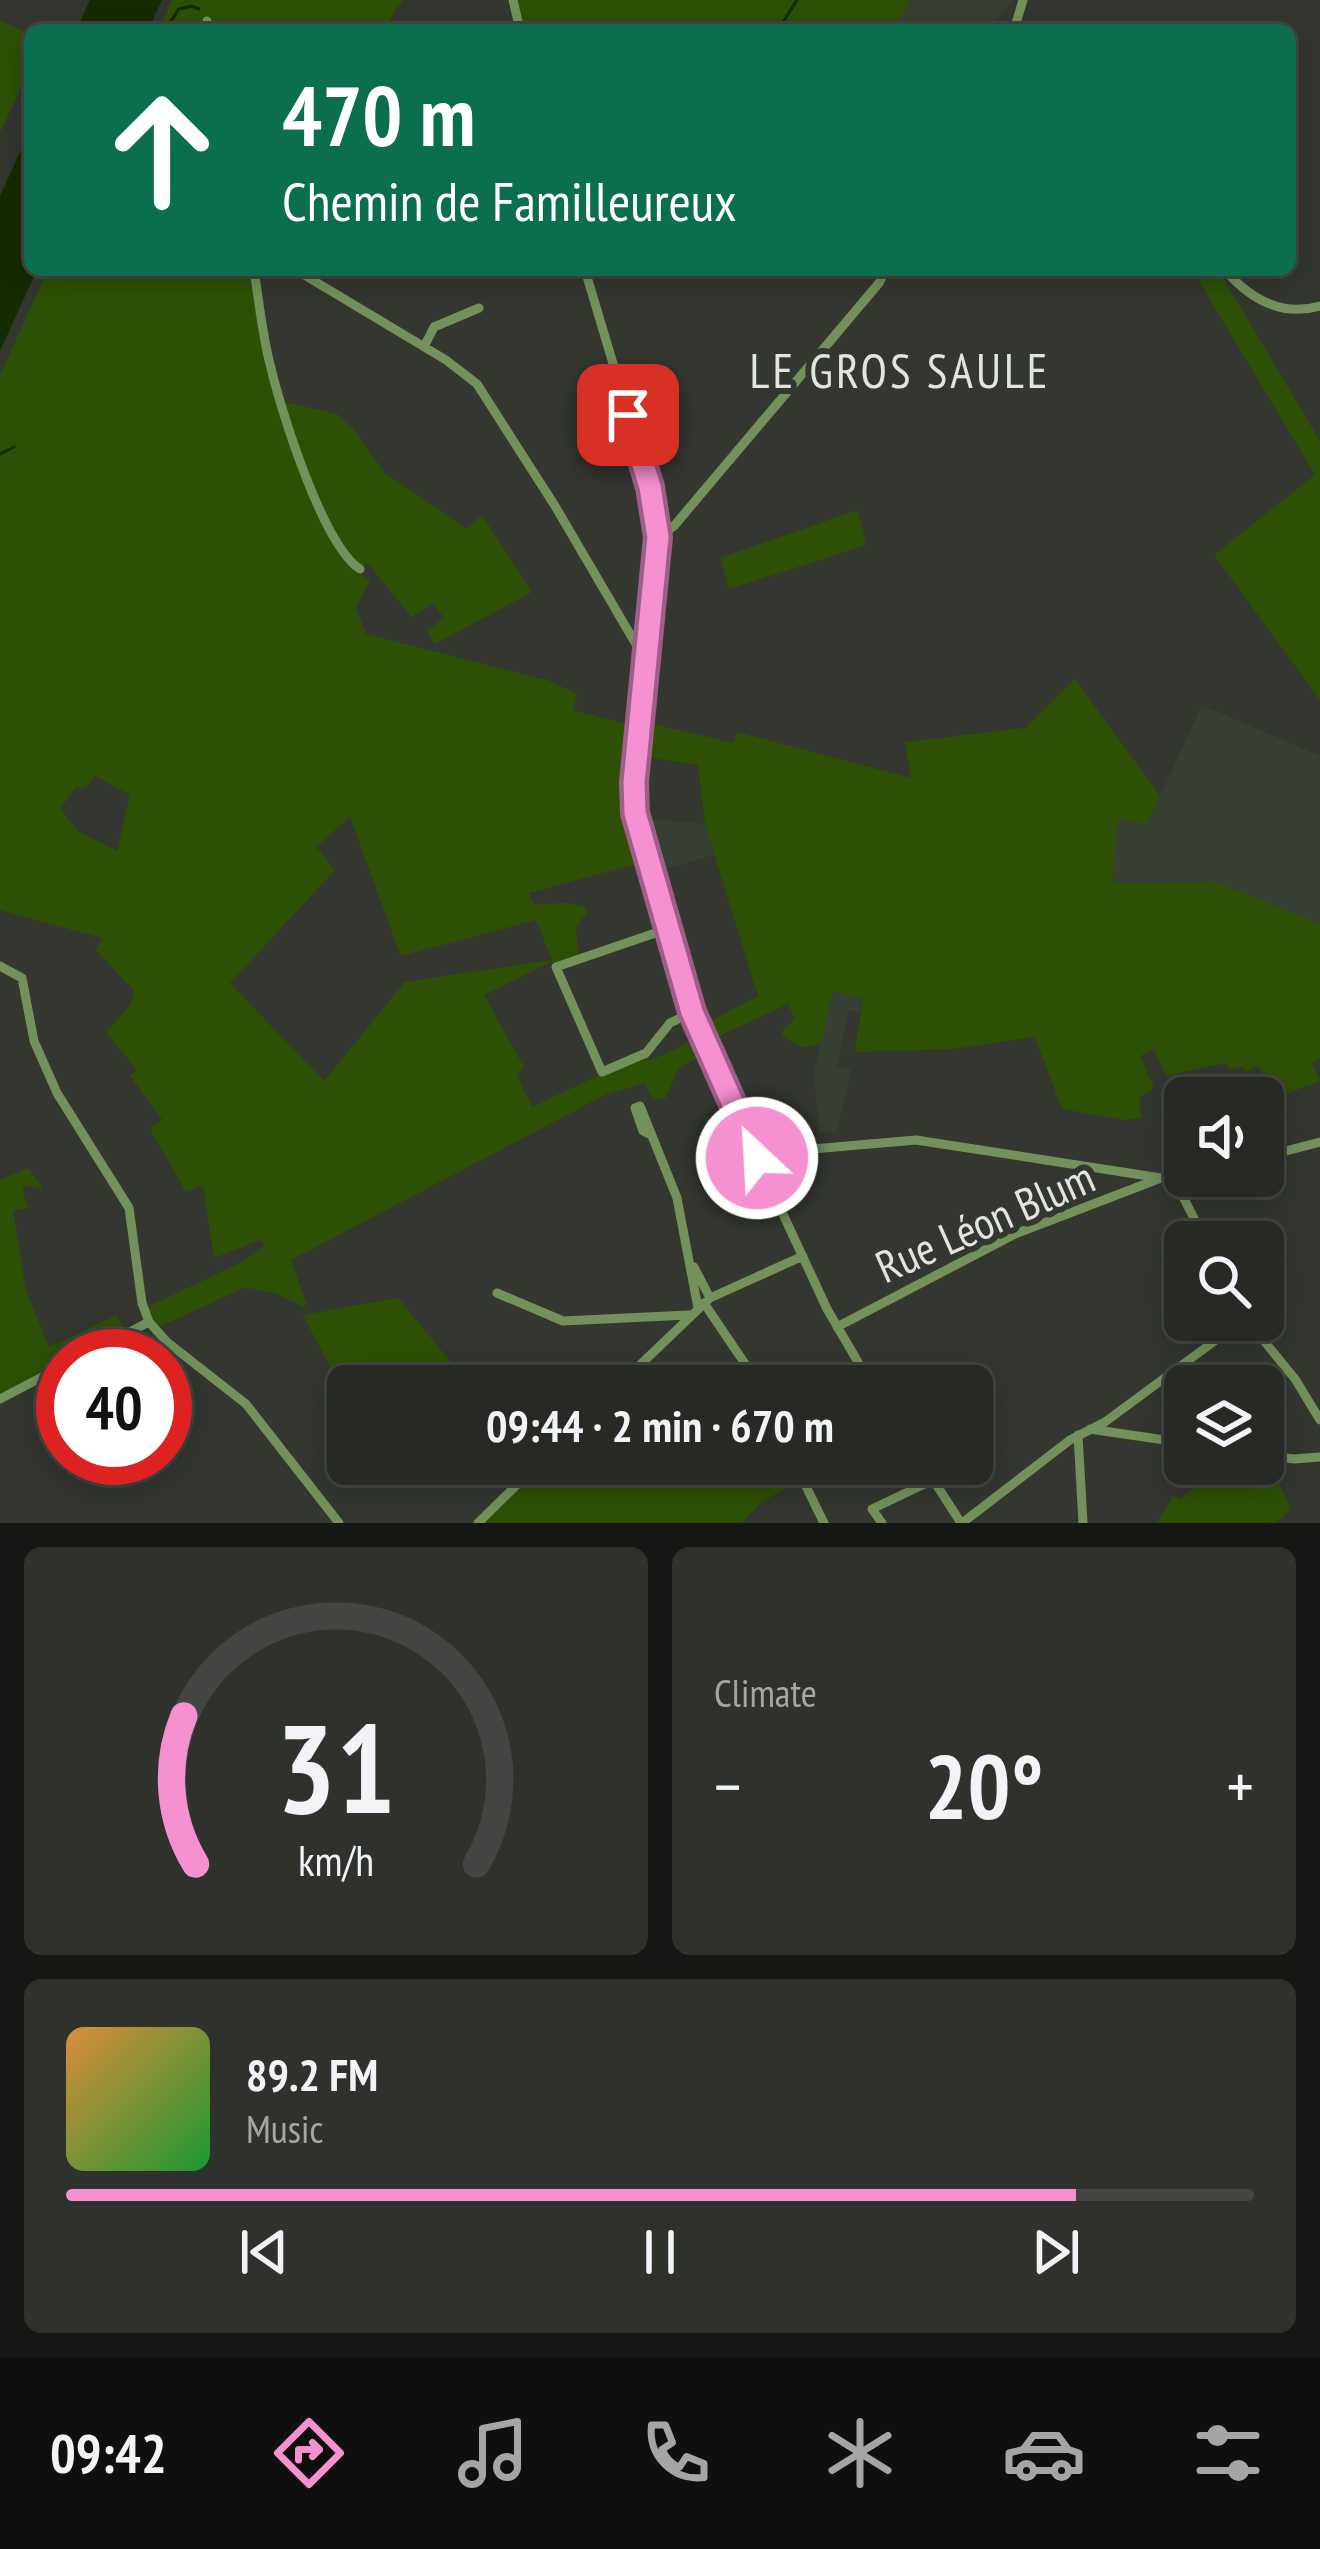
<!DOCTYPE html>
<html lang="en">
<head>
<meta charset="utf-8">
<style>
	body { margin:0; font-family:"PT Sans Narrow",sans-serif; background:#2e312c; color:#f1f3f6; height:100vh; display:flex; flex-direction:column; font-size:45px; white-space:nowrap }
	* { box-sizing:border-box; margin:0 }
	p { font-size:39px; color:#a4a6a6 }
	.icon { flex:none; width:66px; height:66px; fill:none; stroke:currentColor; stroke-width:2; stroke-linecap:round; stroke-linejoin:round }
	.map { position:relative; height:1523px; overflow:hidden }
	.details { display:flex; flex-direction:column; gap:24px; padding:24px; background:#151714; flex:1 }
	.details>* { flex:none }
	.guide { position:absolute; left:24px; top:24px; width:1272px; height:252px; border-radius:18px; box-shadow:0 6px 30px #0003,0 0 0 3px #424541; background:#0b6e4f; color:#fff; overflow:hidden }
	.controls { position:absolute; left:1164px; top:1077px; display:grid; gap:24px }
	.controls a { display:grid; place-items:center; width:120px; height:120px; border-radius:18px; background:#262924; box-shadow:0 6px 30px #0003,0 0 0 3px #424541; font-size:60px }
	.speed { position:absolute; left:36px; top:1329px; display:flex; gap:24px; font-size:60px; font-weight:700; text-align:center }
	.speed>* { display:grid; place-content:center; width:156px; height:156px; border-radius:50%; background:#262924; box-shadow:0 6px 30px #0003,0 0 0 3px #424541; line-height:1 }
	.speed .limit { border:18px solid #d22; background:#fff; color:#111 }
	.pin { position:absolute; display:grid; place-items:center; width:102px; height:102px; color:#fff; margin:-51px; border-radius:24px; box-shadow:0 6px 18px #0006 }
	.me { position:absolute; width:132px; margin:-66px; rotate:335deg; stroke-linejoin:round; filter:drop-shadow(0 0 9px #0008) }
	.turn { display:flex; align-items:center; gap:42px; height:252px; padding:0 60px; font-size:54px }
	.turn .icon { width:156px; height:156px; stroke-width:2.5 }
	.turn b { display:block; font-size:84px; line-height:102px }
	.big { font-size:90px; font-weight:600; line-height:1.1 }
	.details .widget { flex:1; display:flex; flex-direction:column; justify-content:center; gap:18px; min-width:0; padding:0 42px; border-radius:18px; background:#2e312c }
	.details .dial { align-items:center; gap:0 }
	.dial svg { height:312px; overflow:visible; fill:none; stroke:#424541; stroke-width:7; stroke-linecap:round; text-anchor:middle }
	.dial text { fill:#f1f3f6; stroke:none }
	.song { display:flex; align-items:center; gap:36px }
	.cover { width:144px; height:144px; border-radius:18px; background:linear-gradient(135deg,hsl(30 70% 55%),hsl(130 70% 35%)) }
	.played { height:12px; border-radius:6px; background:linear-gradient(90deg,#f590d1 85%,#424541 85%) }
	.keys { display:flex; justify-content:space-around; direction:ltr }
	.heat { display:flex; justify-content:space-between; align-items:center; font-size:66px; direction:ltr }
	.details .tiles { flex:1; display:grid; gap:24px; grid-template-columns:1fr 1fr }
	.widget:last-child { grid-column:span 2 }
	.trip { position:absolute; left:327px; top:1365px; width:666px; height:120px; border-radius:18px; background:#262924; box-shadow:0 6px 30px #0003,0 0 0 3px #424541; font-weight:600; line-height:120px; text-align:center }
	.menu { display:flex; height:192px; justify-content:space-around; align-items:center; background:#0f100e; color:#a4a6a6 }
	.menu .icon { width:84px; height:84px }
	.menu .active { color:#f590d1 }
	.menu b { font-size:54px; color:#f1f3f6 }
	.map>svg:first-child { display:block }
	.built { fill:#373f32 }
	.green { fill:#2e5005; fill-rule:evenodd }
	.water { fill:#152b00 }
	.lines { fill:none; stroke-linecap:round; stroke-linejoin:round }
	.stream { stroke:#152b00; stroke-width:3 }
	.minor { stroke:#73925b; stroke-width:9 }
	.route-casing { stroke:#9f5e88; stroke-width:30 }
	.route { stroke:#f590d1; stroke-width:21 }
	.labels { text-anchor:middle; stroke-width:12; stroke-linejoin:round; paint-order:stroke }
	.street-label { font-size:45px; fill:#e1e4df; stroke:#333730 }
	.neighbourhood-label { font-size:48px; letter-spacing:3px; fill:#e1e4df; stroke:#333730 }
</style>
</head>
<body>
<div class="map">
<svg width="1320" height="1523" viewBox="0 0 1320 1523">
	<rect width="100%" height="100%" fill="#333730"/>
	<!-- built -->
	<path class="built" d="M539,0H1012L993,26L1014,29L546,30Z
		M1202,705L1320,756V924L1215,882L1112,883L1118,817L1147,824Z
		M639,818L705,824L714,855L654,872Z
		M832,990L863,999L859,1012L849,1010L837,1066L851,1070L837,1132L819,1133L814,1073Z"/>
	<!-- green -->
	<path class="green" d="M172,0H403L383,30H158Z
		M513,0H910L894,30H520Z
		M0,20L30,34V68L0,133Z
		M48,270H254L280,401L337,414L354,430L385,473L467,529L482,515L532,592L435,644L426,631L444,618L433,603L412,617L367,563L358,573L370,580L356,608L366,634L550,681L577,694L573,710L641,728L634,782L647,861L529,893L533,904L568,903L585,907L587,912L576,928L579,959L556,967L552,961L484,995L524,1067L517,1076L532,1107L646,1053L649,1061L688,1043L697,1058L679,1067L665,1099H654L644,1083L605,1095L291,1260L307,1305L302,1306L277,1294L245,1287L155,1329L145,1311L154,1304L242,1262L266,1245L260,1240L214,1258L203,1185L186,1192L150,1129L162,1119L130,1076L137,1070L106,1032L129,1007L134,991L96,950L102,938L0,910V375ZM95,776L130,795L117,851L78,831L60,809L76,787L85,788ZM350,817L401,956L536,920L552,960L405,982L324,1081L230,983L335,870L316,847Z
		M1192,270H1218L1320,441V700L1214,555L1315,475Z
		M858,510L866,545L729,589L720,558Z
		M1075,679L1160,796L1147,824L1118,818L1112,883L1215,882L1320,924V1058L1312,1063L1320,1081L1273,1099L1259,1066L1245,1072L1243,1067L1230,1070L1226,1063L1166,1076L1154,1049L1140,1056L1154,1088L1140,1098L1141,1118L1126,1120L1062,1109L1035,1037L952,1049L855,1052L863,999L833,991L821,1044L803,1047L783,1037L782,1031L795,1019L788,1004L710,1040L703,1025L758,996L705,824L698,765L645,757L647,728L653,724L734,743L737,732L911,778L905,742L1025,728Z
		M28,1168L44,1189L23,1185L24,1199L29,1207L13,1211L26,1291L49,1347L117,1315L126,1334L83,1356H63V1366L0,1399V1180Z
		M398,1298L471,1386H348V1401L303,1315Z
		M1263,1455L1273,1457L1272,1470L1291,1508L1276,1523H1157L1173,1496L1180,1499L1225,1464H1263Z
		M538,1464H795L802,1479L762,1502L742,1523H478Z"/>
	<!-- water -->
	<path class="water" d="M90,0H162L148,30H76Z
		M30,130V270H37L0,351V196Z"/>
	<g class="lines">
		<!-- stream -->
		<path class="stream" d="M165,30L179,9L192,6L199,9
			M778,30L797,0
			M0,454L14,447"/>
		<!-- minor -->
		<path class="minor" d="M513,0L520,30
			M207,21L209,30
			M1014,30L1023,0
			M254,270C259,301 262,333 270,364C280,408 323,546 360,569
			M296,270L446,360L477,384L555,506L647,663
			M585,270L650,487L657,529L634,782L635,813L647,861L705,1046L827,1309L872,1386
			M1225,270C1250,299 1281,317 1320,306
			M424,347L434,327L479,308
			M658,537L674,526L879,283L886,270
			M667,929L556,967L602,1072L646,1053L670,1023L693,1012
			M0,966L22,978L34,1041L57,1093L129,1208L142,1303L149,1322L167,1342L246,1404L339,1523
			M649,1134L643,1131L635,1108L640,1106L677,1198L698,1308
			M1263,1157L1320,1142
			M757,1158L778,1152L916,1140L1161,1178
			M1173,1177L1206,1242
			M694,1267L710,1298
			M497,1293L563,1321L688,1315
			M704,1303L760,1386
			M1247,1320L1295,1379L1320,1420
			M837,1327L1015,1234L1161,1178L1185,1174
			M83,1356L149,1322
			M618,1386L710,1298L803,1256
			M0,1399L63,1366
			M1090,1429L1185,1443
			M1078,1435L1083,1523
			M1263,1455L1294,1459L1320,1457
			M795,1464L824,1523
			M923,1464L961,1523
			M478,1523L538,1464
			M882,1523L872,1509L933,1480
			M962,1523L1070,1440L1105,1422L1243,1320"/>
	</g>
	<g class="lines">
		<defs>
			<path id="route" d="M628,415L650,487L658,537L634,782L635,813L692,1012L757,1158"/>
		</defs>
		<!-- route casing -->
		<use href="#route" class="route-casing"/>
		<!-- route -->
		<use href="#route" class="route"/>
	</g>
	<g class="labels">
		<!-- street labels -->
		<g class="street-label">
			<text transform="translate(985 1222) rotate(-24)" y="16">Rue Léon Blum</text>
		</g>
		<!-- neighbourhood labels -->
		<g class="neighbourhood-label">
			<text x="900" y="388">LE GROS SAULE</text>
		</g>
	</g>
</svg>
<div class="controls">
<a><svg class="icon" aria-label="sound" viewBox="0 0 24 24"><path d="M4 9h4l5-4v14l-5-4H4zM17 9q2 3 0 6"/></svg></a>
<a><svg class="icon" aria-label="search" viewBox="0 0 24 24"><circle cx="10" cy="10" r="6"/><path d="M15 15l6 6"/></svg></a>
<a><svg class="icon" aria-label="layers" viewBox="0 0 24 24"><path d="M12 4l9 5-9 5-9-5zM3 14l9 5 9-5"/></svg></a>
</div>
<div class="speed"><div class="limit">40</div></div>
<div class="pin" style="left:628px;top:415px;background:#d93025"><svg class="icon" aria-label="arrive" viewBox="0 0 24 24"><path d="M6 21V4h12l-3 4 3 4H6"/></svg></div>
<svg class="me" style="left:757px;top:1158px" viewBox="-20 -20 40 40"><circle r="17" fill="#f590d1" stroke="#fff" stroke-width="3"/><path d="M0-11L8 9 0 5-8 9z" fill="#fff"/></svg>
<div class="trip">09:44 · 2 min · 670 m</div>
<div class="guide">
<div class="turn"><svg class="icon" aria-label="ahead" viewBox="0 0 24 24"><path d="M12 20V5M6 11l6-6 6 6"/></svg><div><b>470 m</b>Chemin de Familleureux</div></div>
</div>
</div>
<section class="details">
<div class="tiles">
<div class="widget dial"><svg viewBox="0 0 100 80">
<path d="M14 69A42 42 0 1 1 86 69"/>
<path d="M14 69A42 42 0 0 1 11 31" stroke="#f590d1"/>
<text x="50" y="56" font-size="32" font-weight="700">31</text>
<text x="50" y="72" font-size="11">km/h</text>
</svg></div>
<div class="widget"><p>Climate</p>
<div class="heat"><a>−</a><b class="big">20°</b><a>+</a></div>
</div>
<div class="widget">
<div class="song"><i class="cover"></i><div><b>89.2 FM</b><p>Music</p></div></div>
<div class="played"></div>
<div class="keys"><svg class="icon" aria-label="previous" viewBox="0 0 24 24"><path d="M18 5L8 12l10 7zM5 5v14"/></svg><svg class="icon" aria-label="pause" viewBox="0 0 24 24"><path d="M8 5v14M16 5v14"/></svg><svg class="icon" aria-label="next" viewBox="0 0 24 24"><path d="M6 5l10 7-10 7zM19 5v14"/></svg></div>
</div>
</div>
</section>
<nav class="menu">
<b>09:42</b>
<svg class="icon active" aria-label="directions" viewBox="0 0 24 24"><path d="M12 3l9 9-9 9-9-9zM9 14v-3h6M13 9l2 2-2 2"/></svg>
<svg class="icon" aria-label="music" viewBox="0 0 24 24"><path d="M9 18V5l10-2v13"/><circle cx="6" cy="18" r="3"/><circle cx="16" cy="16" r="3"/></svg>
<svg class="icon" aria-label="phone" viewBox="0 0 24 24"><path d="M5 4h4l2 5-3 2q2 4 5 5l2-3 5 2v4C11 20 4 13 5 4z"/></svg>
<svg class="icon" aria-label="climate" viewBox="0 0 24 24"><path d="M12 3v18M4 7l16 10M4 17L20 7"/></svg>
<svg class="icon" aria-label="car" viewBox="0 0 24 24"><path d="M5 17H2v-5l4-1 3-4h7l3 4 3 1v5h-3M9 17h6M6 11h13"/><circle cx="7" cy="17" r="2"/><circle cx="17" cy="17" r="2"/></svg>
<svg class="icon" aria-label="filters" viewBox="0 0 24 24"><path d="M4 7h16M4 17h16"/><circle cx="9" cy="7" r="2"/><circle cx="15" cy="17" r="2"/></svg>
</nav>
</body>
</html>
